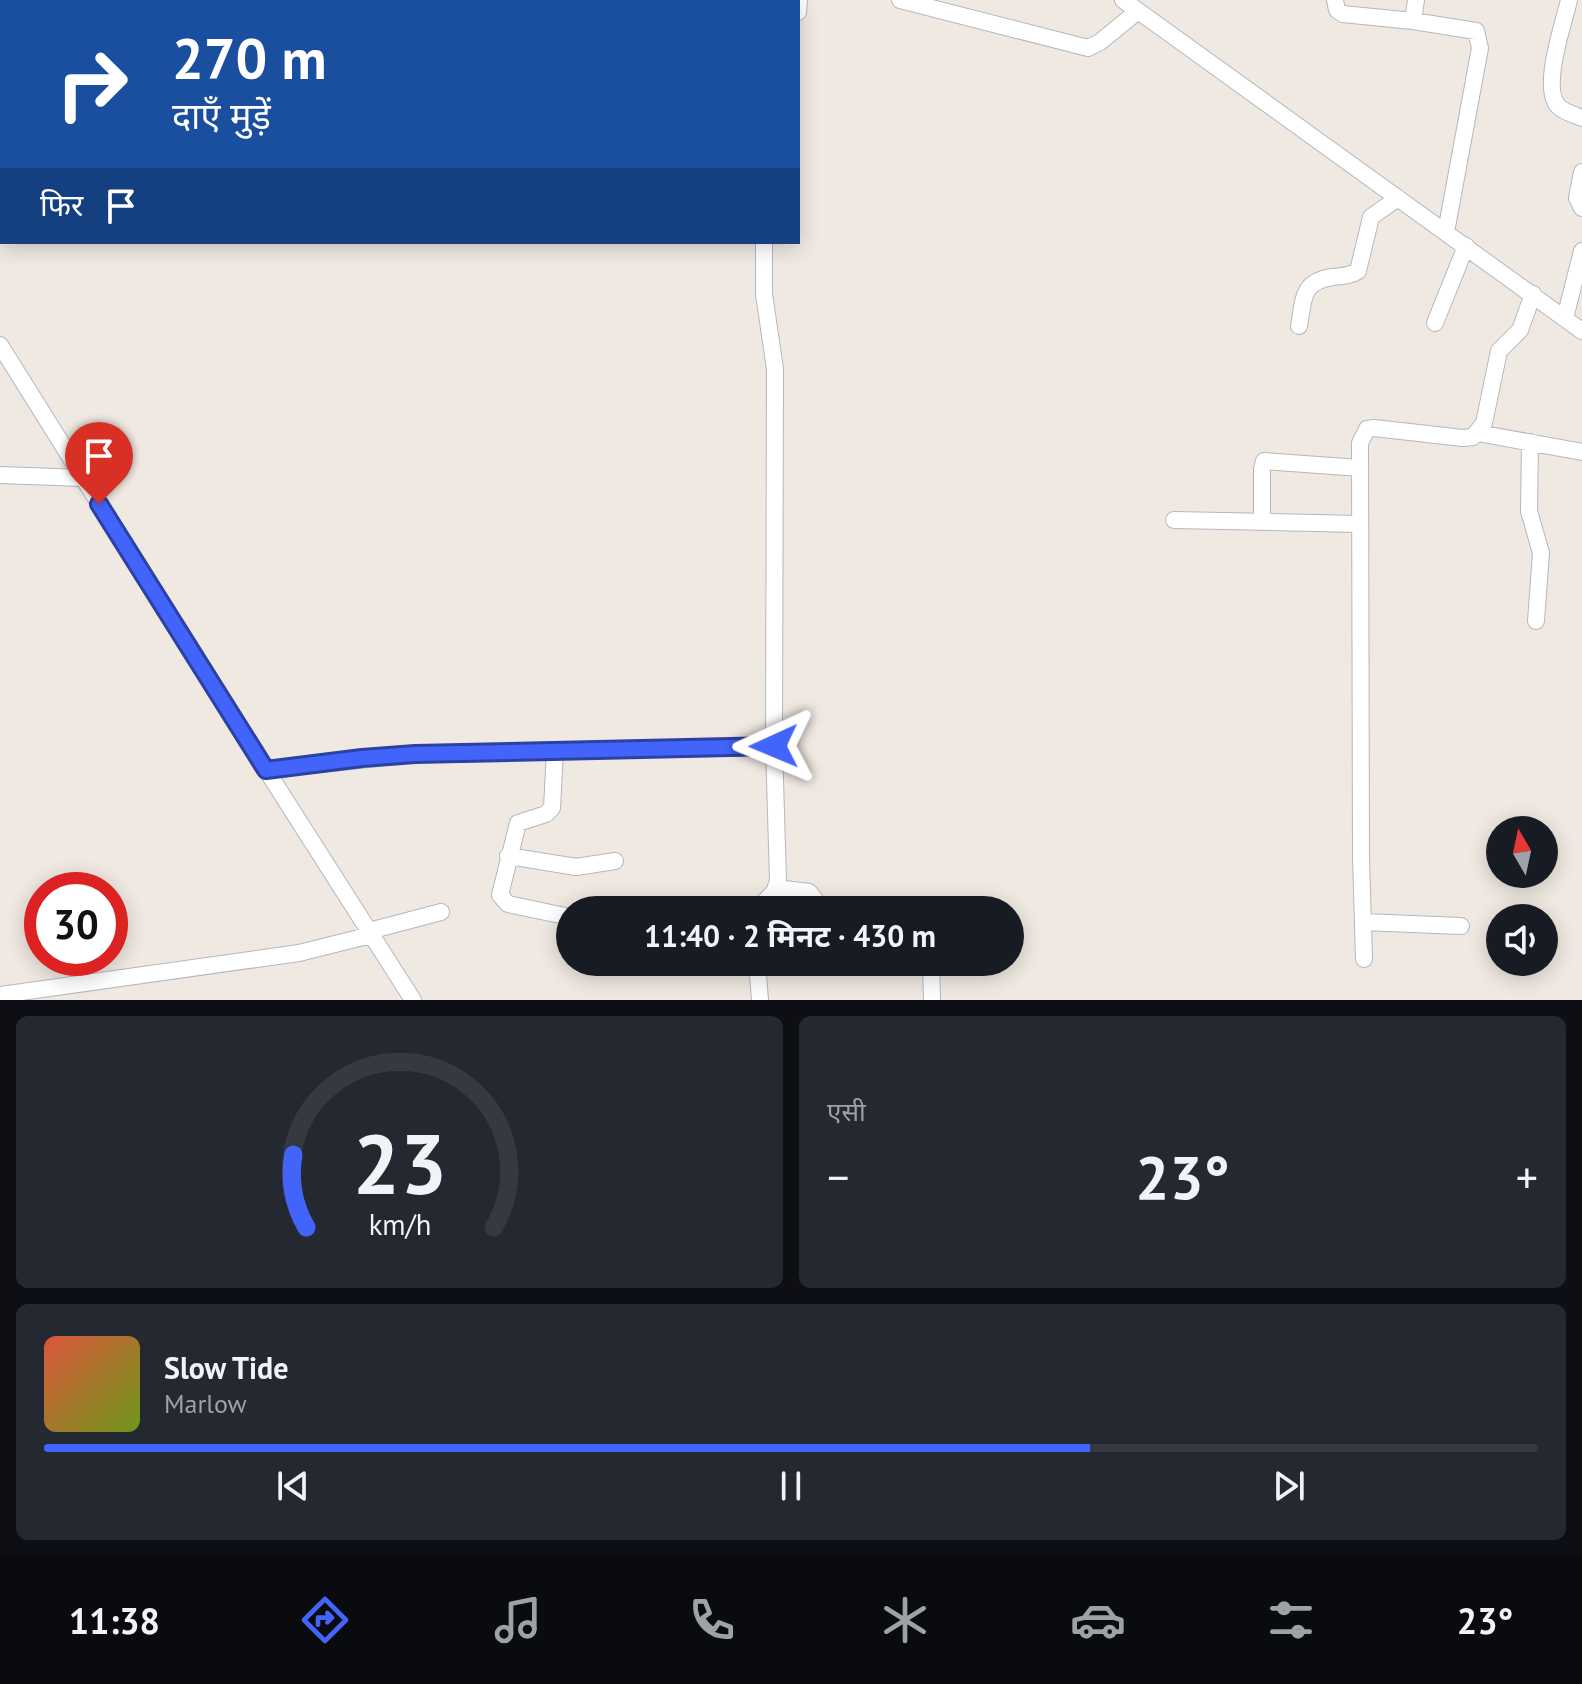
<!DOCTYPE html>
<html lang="hi">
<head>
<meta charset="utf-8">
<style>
	body { margin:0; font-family:"PT Sans","Noto Sans Devanagari",sans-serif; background:#242831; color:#f1f3f6; height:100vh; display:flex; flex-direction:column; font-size:30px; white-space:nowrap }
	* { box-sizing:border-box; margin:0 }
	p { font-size:26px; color:#9ea1a6 }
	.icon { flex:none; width:44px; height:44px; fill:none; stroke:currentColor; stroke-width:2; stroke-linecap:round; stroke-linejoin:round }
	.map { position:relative; height:1000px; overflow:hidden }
	.side { display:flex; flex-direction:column; gap:16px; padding:16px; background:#0d0f14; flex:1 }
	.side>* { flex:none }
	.banner { position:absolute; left:0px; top:0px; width:800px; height:244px; box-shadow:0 4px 20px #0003; background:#1a4fa0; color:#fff; overflow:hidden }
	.needle { width:52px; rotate:351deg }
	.buttons { position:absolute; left:1486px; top:816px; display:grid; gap:16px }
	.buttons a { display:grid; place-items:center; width:72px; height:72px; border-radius:50%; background:#171b24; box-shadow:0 4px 20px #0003; font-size:40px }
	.speed { position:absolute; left:24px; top:872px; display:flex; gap:16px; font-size:40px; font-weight:700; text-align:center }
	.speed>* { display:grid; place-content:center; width:104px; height:104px; border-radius:50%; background:#171b24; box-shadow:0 4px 20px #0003; line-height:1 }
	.speed .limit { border:12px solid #d22; background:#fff; color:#111 }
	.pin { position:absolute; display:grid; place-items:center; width:68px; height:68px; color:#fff; margin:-82px -34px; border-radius:50% 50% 50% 0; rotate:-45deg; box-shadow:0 0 8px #0007 }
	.pin .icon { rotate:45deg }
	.me { position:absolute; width:88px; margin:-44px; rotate:269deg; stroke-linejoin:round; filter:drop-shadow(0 0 6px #0008) }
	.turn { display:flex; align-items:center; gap:28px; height:168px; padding:0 40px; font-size:36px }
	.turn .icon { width:104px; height:104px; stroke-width:2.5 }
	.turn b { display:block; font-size:56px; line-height:68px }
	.then { display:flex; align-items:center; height:76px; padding:0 40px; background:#0003; gap:16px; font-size:30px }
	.big { font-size:60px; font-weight:700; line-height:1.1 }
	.side .tile { flex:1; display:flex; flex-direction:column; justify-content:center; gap:12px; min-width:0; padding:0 28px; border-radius:12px; background:#242831 }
	.side .dial { align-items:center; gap:0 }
	.dial svg { height:208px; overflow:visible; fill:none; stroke:#363941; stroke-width:7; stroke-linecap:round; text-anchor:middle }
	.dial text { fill:#f1f3f6; stroke:none }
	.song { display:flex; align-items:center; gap:24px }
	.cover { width:96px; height:96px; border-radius:12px; background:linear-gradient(135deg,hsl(10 70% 55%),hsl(80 70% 35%)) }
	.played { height:8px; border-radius:4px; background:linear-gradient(90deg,#4264fb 70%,#363941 70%) }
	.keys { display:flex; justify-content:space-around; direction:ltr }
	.heat { display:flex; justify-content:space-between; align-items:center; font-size:44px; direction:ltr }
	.side .tiles { flex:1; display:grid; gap:16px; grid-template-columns:1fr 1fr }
	.tile:last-child { grid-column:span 2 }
	.trip { position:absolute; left:556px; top:896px; width:468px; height:80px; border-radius:40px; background:#171b24; box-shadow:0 4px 20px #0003; font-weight:700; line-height:80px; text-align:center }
	.tabs { display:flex; height:128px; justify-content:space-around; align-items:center; background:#090b0e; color:#9ea1a6 }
	.tabs .icon { width:56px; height:56px }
	.tabs .active { color:#4264fb }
	.tabs b { font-size:36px; color:#f1f3f6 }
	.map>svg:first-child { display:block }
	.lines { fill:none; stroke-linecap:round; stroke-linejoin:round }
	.minor-casing { stroke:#b4b7c1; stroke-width:18 }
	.minor { stroke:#fff; stroke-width:16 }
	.route-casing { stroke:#2b41a3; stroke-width:20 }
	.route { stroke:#4264fb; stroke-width:14 }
</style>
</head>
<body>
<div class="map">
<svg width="1582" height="1000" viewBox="0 0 1582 1000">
	<rect width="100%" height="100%" fill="#efe9e1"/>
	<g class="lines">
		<defs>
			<path id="minor" d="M900,0L1088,48L1100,42L1138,11
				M1123,0L1582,331
				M1335,0L1337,10L1343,14L1413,21
				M1416,0L1413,21L1476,31L1480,48L1446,232
				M1569,0C1564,23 1540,89 1559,107C1564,112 1575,115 1582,118
				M798,12L799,0
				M1582,172L1577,198L1582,208
				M1565,318L1582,251
				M1435,323L1466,246
				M1299,326C1304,299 1301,282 1332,277C1342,276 1350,276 1358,271L1371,217L1398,198
				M0,345L244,735L413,1000
				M1478,433L1582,452
				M1530,442L1529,511L1541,553L1536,621
				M0,475L83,478
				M1174,520L1360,524
				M1262,522V469L1264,461L1360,468
				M555,751L552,808L546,814L518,823L500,895L508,904L570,917
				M266,770L415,754L774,746
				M508,856L576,867L615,861
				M776,888L809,892L816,901V910
				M756,910L774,892L778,881L774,746L775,369L764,294V242
				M1363,922L1461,926
				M369,931L441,912
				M1364,959L1361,857L1360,443L1367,429L1374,428L1463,438L1473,437L1484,423L1499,351L1520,330L1533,294
				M757,962L760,1000
				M931,962L932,1000
				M0,995L299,953L371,935"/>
		</defs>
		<!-- minor casing -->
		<use href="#minor" class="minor-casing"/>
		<!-- minor -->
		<use href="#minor" class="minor"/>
	</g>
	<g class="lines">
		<defs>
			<path id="route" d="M99,504L266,770L362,758L415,754L774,746"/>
		</defs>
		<!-- route casing -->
		<use href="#route" class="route-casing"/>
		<!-- route -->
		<use href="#route" class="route"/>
	</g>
</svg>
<div class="buttons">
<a><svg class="needle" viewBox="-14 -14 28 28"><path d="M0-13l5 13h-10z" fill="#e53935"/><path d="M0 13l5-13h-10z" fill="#9ea1a6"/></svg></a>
<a><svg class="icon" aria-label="sound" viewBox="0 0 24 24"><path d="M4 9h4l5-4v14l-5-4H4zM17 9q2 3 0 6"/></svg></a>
</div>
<div class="speed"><div class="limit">30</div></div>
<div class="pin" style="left:99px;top:504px;background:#d93025"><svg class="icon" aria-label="arrive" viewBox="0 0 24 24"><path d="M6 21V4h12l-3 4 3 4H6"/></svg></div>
<svg class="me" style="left:774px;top:746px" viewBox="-20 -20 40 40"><path d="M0-17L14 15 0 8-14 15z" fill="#4264fb" stroke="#fff" stroke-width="4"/></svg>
<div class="trip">11:40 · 2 मिनट · 430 m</div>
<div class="banner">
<div class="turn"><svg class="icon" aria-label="right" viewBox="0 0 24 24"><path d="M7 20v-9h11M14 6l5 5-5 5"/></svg><div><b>270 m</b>दाएँ मुड़ें</div></div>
<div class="then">फिर<svg class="icon" aria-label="arrive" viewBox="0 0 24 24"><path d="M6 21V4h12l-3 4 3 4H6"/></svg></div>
</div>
</div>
<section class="side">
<div class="tiles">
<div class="tile dial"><svg viewBox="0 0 100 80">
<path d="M14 69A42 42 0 1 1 86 69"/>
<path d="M14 69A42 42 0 0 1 9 41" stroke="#4264fb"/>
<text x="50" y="56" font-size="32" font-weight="700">23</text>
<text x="50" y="72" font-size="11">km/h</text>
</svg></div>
<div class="tile"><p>एसी</p>
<div class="heat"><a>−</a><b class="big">23°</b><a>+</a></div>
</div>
<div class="tile">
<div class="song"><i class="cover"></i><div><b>Slow Tide</b><p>Marlow</p></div></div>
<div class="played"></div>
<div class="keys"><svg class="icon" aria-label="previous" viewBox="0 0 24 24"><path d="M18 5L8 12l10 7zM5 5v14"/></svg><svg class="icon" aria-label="pause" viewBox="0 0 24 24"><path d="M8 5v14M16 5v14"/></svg><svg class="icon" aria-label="next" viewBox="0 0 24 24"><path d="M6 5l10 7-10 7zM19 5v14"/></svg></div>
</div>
</div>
</section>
<nav class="tabs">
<b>11:38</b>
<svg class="icon active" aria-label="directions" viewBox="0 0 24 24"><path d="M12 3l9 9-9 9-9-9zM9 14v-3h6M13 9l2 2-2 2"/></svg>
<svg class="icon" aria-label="music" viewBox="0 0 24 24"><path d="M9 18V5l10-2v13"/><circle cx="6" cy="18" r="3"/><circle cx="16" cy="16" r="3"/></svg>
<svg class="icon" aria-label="phone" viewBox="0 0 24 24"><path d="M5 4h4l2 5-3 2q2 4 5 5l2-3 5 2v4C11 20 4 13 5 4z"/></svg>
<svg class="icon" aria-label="climate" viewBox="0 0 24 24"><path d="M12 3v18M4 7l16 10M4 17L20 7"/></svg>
<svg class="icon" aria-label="car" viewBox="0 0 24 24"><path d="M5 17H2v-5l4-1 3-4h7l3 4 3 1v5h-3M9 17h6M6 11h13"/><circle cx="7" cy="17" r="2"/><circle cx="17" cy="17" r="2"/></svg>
<svg class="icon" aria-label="filters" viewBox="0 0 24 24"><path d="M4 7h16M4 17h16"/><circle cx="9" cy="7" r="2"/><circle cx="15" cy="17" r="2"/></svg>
<b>23°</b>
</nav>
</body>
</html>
